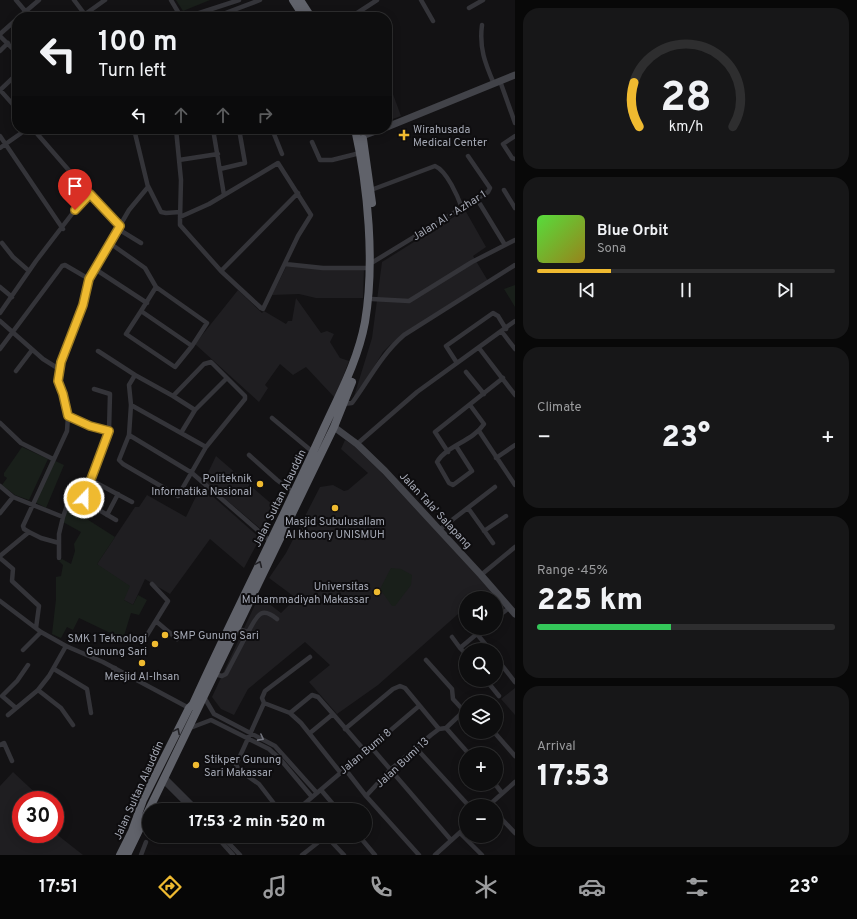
<!DOCTYPE html>
<html lang="en">
<head>
<meta charset="utf-8">
<style>
	body { margin:0; font-family:Overpass,sans-serif; background:#171718; color:#f1f3f6; height:100vh; display:flex; flex-direction:column; font-size:15px; white-space:nowrap }
	* { box-sizing:border-box; margin:0 }
	p { font-size:13px; color:#9b9c9e }
	.icon { flex:none; width:22px; height:22px; fill:none; stroke:currentColor; stroke-width:2; stroke-linecap:round; stroke-linejoin:round }
	.map { position:relative; flex:1; overflow:hidden }
	.details { display:flex; flex-direction:column; gap:8px; padding:8px; background:#080808; width:342px }
	.details>* { flex:none }
	.banner { position:absolute; left:12px; top:12px; width:380px; height:122px; border-radius:16px; box-shadow:0 2px 10px #0003,0 0 0 1px #2e2e2f; background:#0e0e0f; color:#f1f3f6; overflow:hidden }
	.buttons { position:absolute; left:459px; top:591px; display:grid; gap:8px }
	.buttons a { display:grid; place-items:center; width:44px; height:44px; border-radius:50%; background:#0e0e0f; box-shadow:0 2px 10px #0003,0 0 0 1px #2e2e2f; font-size:20px }
	.speed { position:absolute; left:12px; top:791px; display:flex; gap:8px; font-size:20px; font-weight:700; text-align:center }
	.speed>* { display:grid; place-content:center; width:52px; height:52px; border-radius:50%; background:#0e0e0f; box-shadow:0 2px 10px #0003,0 0 0 1px #2e2e2f; line-height:1 }
	.speed .limit { border:6px solid #d22; background:#fff; color:#111 }
	.pin { position:absolute; display:grid; place-items:center; width:34px; height:34px; color:#fff; margin:-41px -17px; border-radius:50% 50% 50% 0; rotate:-45deg; box-shadow:0 0 4px #0007 }
	.pin .icon { rotate:45deg }
	.me { position:absolute; width:44px; margin:-22px; rotate:22deg; stroke-linejoin:round; filter:drop-shadow(0 0 3px #0008) }
	.turn { display:flex; align-items:center; gap:14px; height:84px; padding:0 20px; font-size:18px }
	.turn .icon { width:52px; height:52px; stroke-width:2.5 }
	.turn b { display:block; font-size:28px; line-height:34px }
	.lanes { display:flex; align-items:center; height:38px; padding:0 20px; background:#0003; justify-content:center; gap:20px; direction:ltr }
	.lanes .off { opacity:.35 }
	.big { font-size:30px; font-weight:800; line-height:1.1 }
	.details .card { flex:1; display:flex; flex-direction:column; justify-content:center; gap:6px; min-width:0; padding:0 14px; border-radius:16px; background:#171718 }
	.details .dial { align-items:center; gap:0 }
	.dial svg { height:104px; overflow:visible; fill:none; stroke:#2e2e2f; stroke-width:7; stroke-linecap:round; text-anchor:middle }
	.dial text { fill:#f1f3f6; stroke:none }
	.song { display:flex; align-items:center; gap:12px }
	.cover { width:48px; height:48px; border-radius:6px; background:linear-gradient(135deg,hsl(110 70% 55%),hsl(50 70% 35%)) }
	.played { height:4px; border-radius:2px; background:linear-gradient(90deg,#efba30 25%,#2e2e2f 25%) }
	.keys { display:flex; justify-content:space-around; direction:ltr }
	.heat { display:flex; justify-content:space-between; align-items:center; font-size:22px; direction:ltr }
	.charge { height:6px; border-radius:3px; background:linear-gradient(90deg,#34c759 45%,#2e2e2f 0) }
	.trip { position:absolute; left:142px; top:803px; width:230px; height:40px; border-radius:20px; background:#0e0e0f; box-shadow:0 2px 10px #0003,0 0 0 1px #2e2e2f; font-weight:800; line-height:40px; text-align:center }
	.menu { display:flex; height:64px; justify-content:space-around; align-items:center; background:#060606; color:#9b9c9e }
	.menu .icon { width:28px; height:28px }
	.menu .active { color:#efba30 }
	.menu b { font-size:18px; color:#f1f3f6 }
	main { display:flex; flex:1; min-height:0 }
	.map>svg:first-child { display:block }
	.built { fill:#1f1e21 }
	.green { fill:#191f1a }
	.lines { fill:none; stroke-linecap:round; stroke-linejoin:round }
	.street { stroke:#343439; stroke-width:4.5 }
	.secondary { stroke:#424349; stroke-width:7 }
	.highway { stroke:#60626a; stroke-width:8 }
	.oneway { stroke:#222226 }
	.oneway2 { stroke:#72747d }
	.route-casing { stroke:#9b791f; stroke-width:10 }
	.route { stroke:#efba30; stroke-width:7 }
	.poi-dot { fill:#efba30; stroke:#0e0d0f; stroke-width:1.5 }
	.labels { text-anchor:middle; stroke-width:4; stroke-linejoin:round; paint-order:stroke }
	.poi-label { font-size:11px; fill:#a4a8b4; stroke:#0e0d0f; text-anchor:start }
	.street-label { font-size:11px; fill:#a4a8b4; stroke:#0e0d0f }
</style>
</head>
<body>
<main>
<div class="map">
<svg width="515" height="855" viewBox="0 0 515 855">
	<rect width="100%" height="100%" fill="#131214"/>
	<!-- built -->
	<path class="built" d="M387,78L401,116L387,121Z
		M465,210L486,247L473,256L488,281L390,345L383,352L352,403L372,338L382,262Z
		M287,265L364,269L363,298H316L299,294L272,295Z
		M238,290L262,313L264,311L286,324L288,321H292L296,298L321,333L327,331L334,334L330,342L340,358L349,361L335,398L306,367L293,375L280,364L265,385L268,388L259,402L195,344Z
		M345,440L353,445L378,469L507,606L496,615V598H466V607L378,685L337,714L309,682L330,665L305,642L248,689L234,715L221,709L212,697L259,596L281,613L296,598L269,578L286,553L320,487L333,485L344,491L348,490L368,473L341,449Z
		M216,456L274,506L262,530L204,481Z
		M201,486L260,538L244,568L210,539L170,594L145,579L133,605L124,600L97,564L135,507H139L147,495L186,517Z
		M515,688V715L501,699Z
		M13,772L43,800H21V834H55V811L64,819L55,833L83,855H0V786Z"/>
	<!-- green -->
	<path class="green" d="M176,0H210L183,11Z
		M515,285V307L504,289Z
		M22,447L48,459L29,500L15,495L2,485L7,478L4,476V473Z
		M51,459L64,465L46,508L33,501Z
		M68,507L115,537L97,564L130,586L124,600L133,605L138,595L147,600L139,615L131,613L123,639L79,618L73,630L67,627L61,638L52,634L56,599V577L61,576L63,565L59,561L62,559L71,564L75,551L74,544L81,532L63,522Z
		M391,568L401,569L412,575L411,585L395,606H392L380,589Z"/>
	<g class="lines">
		<!-- street -->
		<path class="street" d="M16,0L26,12
			M74,0L86,16
			M171,0L181,17
			M421,0L433,21
			M469,8L483,0
			M84,15L105,0
			M19,17L39,0
			M187,17L239,0
			M215,17L260,0
			M351,17L377,0
			M482,25C479,48 485,63 494,84
			M0,34L17,19
			M0,36L17,53
			M0,51L8,43
			M500,81L515,123
			M0,90L17,109
			M0,90L17,74
			M33,129L105,212L120,226
			M176,129L181,180L180,220V225L221,271L261,308L263,309L298,236L311,215L278,163L209,204L180,217
			M213,129L224,195
			M272,129L282,154
			M0,136L63,229
			M515,136L503,144L512,158L515,159
			M312,142L320,160H332L360,153
			M0,148L27,129
			M179,160L218,154
			M220,169L245,163L239,129
			M148,186L161,212L166,213L180,212
			M371,190L435,166C447,171 458,197 462,208
			M504,190L515,208
			M480,204L505,245
			M118,229L141,243
			M2,243L13,257L29,271
			M111,244L145,268L156,287
			M373,262L488,192L490,188L468,156
			M285,264L323,268H369
			M95,269L147,303
			M221,271L298,193
			M0,287L12,297
			M372,299L409,301L472,262L515,240
			M141,311L126,334L175,367L192,346L207,323L156,287L141,311L192,346
			M0,313L36,261L75,210L90,194
			M0,321L43,359L59,369
			M502,332L515,349
			M479,348L515,395
			M0,349L62,266L65,265L89,279
			M98,351L135,375
			M457,363L446,346L493,313L498,316L506,329
			M16,371L32,350
			M466,372L484,394
			M94,389L110,394L109,431L84,498L87,503L116,520
			M173,396L135,375L129,385L131,405L129,435L119,460L123,464L178,496L206,447L245,399V396L227,378
			M343,404L352,403C369,380 381,355 404,335L515,265
			M131,405L206,447
			M68,416L90,426L109,431
			M272,418L314,453
			M0,423L21,443L53,459
			M479,431L515,485
			M181,433L195,410L227,378L211,362L204,364L173,396L195,410
			M129,435L192,473L270,541
			M357,444L417,392L515,321
			M456,446L472,471L453,485L449,483L437,462C446,446 473,441 484,424L470,405
			M448,452L435,432L503,378
			M249,455L277,480L294,493
			M496,458L515,445
			M91,480L132,502
			M0,486L13,497L63,517L59,534V558
			M468,508L493,543
			M0,513L13,497
			M107,515L118,494
			M63,517L69,500
			M439,530L495,487
			M484,531L506,516
			M29,532L41,538L59,543
			M0,556L29,532L24,529L23,526L67,431L68,416L63,394L58,381L62,358L83,305L89,279L129,210L148,187L134,129
			M0,558L13,569L12,581L39,606L36,628
			M481,575L515,547
			M0,601L41,632L66,646L103,662L189,708
			M496,618L509,608
			M157,622L177,639
			M235,628L248,632C257,617 260,605 277,619
			M477,634L490,650
			M452,637L460,648
			M144,640L168,601L152,584
			M23,650L41,632
			M466,654L460,648L484,628
			M310,657L265,691L262,698L264,703L290,713L301,723L340,772
			M496,658L515,682
			M426,660L452,689L453,699L464,711
			M54,669L87,689L91,713
			M214,674L222,676L226,674L248,632
			M108,679L115,668
			M486,680L499,696
			M38,690L61,708L73,725
			M204,697L214,714L275,746L317,793
			M475,702L482,697
			M264,703L236,765L239,770L259,784L279,810
			M16,708L2,696L17,681L28,665
			M290,713L312,695L318,697L333,714
			M8,715L38,690L49,676L66,646
			M190,728L211,720L269,749L280,759L312,797
			M446,728L469,754
			M345,729L393,689L400,686L405,688L439,729
			M494,732L515,756
			M310,733L333,714L365,751
			M0,745L4,743L12,761
			M371,747L451,840
			M416,748L469,806
			M345,769L366,796L390,770L431,735L439,729L446,728L466,709
			M165,777L198,810
			M163,781L192,810
			M495,784L502,793
			M321,790L338,810
			M366,796L419,855
			M488,806L515,782
			M297,810L419,706
			M496,813L515,833
			M460,833L482,855
			M216,836L233,855
			M222,836L240,855
			M359,836L375,855
			M141,855L146,842
			M302,855L325,837H327L344,855
			M435,855L466,827"/>
		<!-- secondary -->
		<path class="secondary" d="M387,127L515,75
			M357,138L381,129
			M334,427L357,444L385,471L481,575L515,614"/>
		<!-- highway -->
		<path class="highway" d="M293,0L304,17
			M300,0L311,17
			M363,139L372,203
			M120,855L132,831L143,800L189,708L193,704C235,611 282,521 324,428C340,393 358,360 365,322C375,263 368,187 355,129
			M127,855L334,427L352,382"/>
	</g>
	<!-- one-way arrows -->
	<defs><path id="oneway-chevron" d="M-2-3.5L2.5 0L-2 3.5" fill="none" stroke-width="1.6" stroke-linecap="round" stroke-linejoin="round"/></defs>
	<g class="oneway">
		<use href="#oneway-chevron" transform="translate(259 564) rotate(-66)"/>
		<use href="#oneway-chevron" transform="translate(177 731) rotate(-63)"/>
	</g>
	<use class="oneway2" href="#oneway-chevron" transform="translate(261 738) rotate(28)"/>
	<g class="lines">
		<defs>
			<path id="route" d="M75,210L90,194L120,226L89,279L83,305L61,362L58,381L63,394L68,416L90,426L109,431L84,498"/>
		</defs>
		<!-- route casing -->
		<use href="#route" class="route-casing"/>
		<!-- route -->
		<use href="#route" class="route"/>
	</g>
	<!-- markers -->
	<g class="poi-dot">
		<path d="M402 129h4v4h4v4h-4v4h-4v-4h-4v-4h4z"/>
		<circle cx="260" cy="484" r="4"/>
		<circle cx="335" cy="508" r="4"/>
		<circle cx="377" cy="592" r="4"/>
		<circle cx="165" cy="635" r="4"/>
		<circle cx="155" cy="644" r="4"/>
		<circle cx="142" cy="663" r="4"/>
		<circle cx="196" cy="765" r="4"/>
	</g>
	<g class="labels">
		<!-- poi labels -->
		<g class="poi-label">
			<text x="413" y="133">Wirahusada<tspan x="413" dy="13">Medical Center</tspan></text>
			<text x="252" y="482" text-anchor="end">Politeknik<tspan x="252" dy="13">Informatika Nasional</tspan></text>
			<text x="335" y="525" text-anchor="middle">Masjid Subulusallam<tspan x="335" dy="13">Al khoory UNISMUH</tspan></text>
			<text x="369" y="590" text-anchor="end">Universitas<tspan x="369" dy="13">Muhammadiyah Makassar</tspan></text>
			<text x="173" y="639">SMP Gunung Sari</text>
			<text x="147" y="642" text-anchor="end">SMK 1 Teknologi<tspan x="147" dy="13">Gunung Sari</tspan></text>
			<text x="142" y="680" text-anchor="middle">Mesjid Al-Ihsan</text>
			<text x="204" y="763">Stikper Gunung<tspan x="204" dy="13">Sari Makassar</tspan></text>
		</g>
		<!-- street labels -->
		<g class="street-label">
			<text transform="translate(449 215) rotate(-32)" y="4">Jalan Al - Azhar 1</text>
			<text transform="translate(279 498) rotate(-64)" y="4">Jalan Sultan Alauddin</text>
			<text transform="translate(436 510) rotate(47)" y="4">Jalan Tala' Salapang</text>
			<text transform="translate(365 751) rotate(-40)" y="4">Jalan Bumi 8</text>
			<text transform="translate(402 762) rotate(-43)" y="4">Jalan Bumi 13</text>
			<text transform="translate(138 790) rotate(-66)" y="4">Jalan Sultan Alauddin</text>
		</g>
	</g>
</svg>
<div class="buttons">
<a><svg class="icon" aria-label="sound" viewBox="0 0 24 24"><path d="M4 9h4l5-4v14l-5-4H4zM17 9q2 3 0 6"/></svg></a>
<a><svg class="icon" aria-label="search" viewBox="0 0 24 24"><circle cx="10" cy="10" r="6"/><path d="M15 15l6 6"/></svg></a>
<a><svg class="icon" aria-label="layers" viewBox="0 0 24 24"><path d="M12 4l9 5-9 5-9-5zM3 14l9 5 9-5"/></svg></a>
<a>+</a>
<a>−</a>
</div>
<div class="speed"><div class="limit">30</div></div>
<div class="pin" style="left:75px;top:210px;background:#d93025"><svg class="icon" aria-label="arrive" viewBox="0 0 24 24"><path d="M6 21V4h12l-3 4 3 4H6"/></svg></div>
<svg class="me" style="left:84px;top:498px" viewBox="-20 -20 40 40"><circle r="17" fill="#efba30" stroke="#fff" stroke-width="3"/><path d="M0-11L8 9 0 5-8 9z" fill="#fff"/></svg>
<div class="trip">17:53 · 2 min · 520 m</div>
<div class="banner">
<div class="turn"><svg class="icon" aria-label="left" viewBox="0 0 24 24"><path d="M17 20v-9H6M10 6l-5 5 5 5"/></svg><div><b>100 m</b>Turn left</div></div>
<div class="lanes"><svg class="icon" aria-label="left" viewBox="0 0 24 24"><path d="M17 20v-9H6M10 6l-5 5 5 5"/></svg><svg class="icon off" aria-label="ahead" viewBox="0 0 24 24"><path d="M12 20V5M6 11l6-6 6 6"/></svg><svg class="icon off" aria-label="ahead" viewBox="0 0 24 24"><path d="M12 20V5M6 11l6-6 6 6"/></svg><svg class="icon off" aria-label="right" viewBox="0 0 24 24"><path d="M7 20v-9h11M14 6l5 5-5 5"/></svg></div>
</div>
</div>
<section class="details">
<div class="card dial"><svg viewBox="0 0 100 80">
<path d="M14 69A42 42 0 1 1 86 69"/>
<path d="M14 69A42 42 0 0 1 10 35" stroke="#efba30"/>
<text x="50" y="56" font-size="32" font-weight="700">28</text>
<text x="50" y="72" font-size="11">km/h</text>
</svg></div>
<div class="card">
<div class="song"><i class="cover"></i><div><b>Blue Orbit</b><p>Sona</p></div></div>
<div class="played"></div>
<div class="keys"><svg class="icon" aria-label="previous" viewBox="0 0 24 24"><path d="M18 5L8 12l10 7zM5 5v14"/></svg><svg class="icon" aria-label="pause" viewBox="0 0 24 24"><path d="M8 5v14M16 5v14"/></svg><svg class="icon" aria-label="next" viewBox="0 0 24 24"><path d="M6 5l10 7-10 7zM19 5v14"/></svg></div>
</div>
<div class="card"><p>Climate</p>
<div class="heat"><a>−</a><b class="big">23°</b><a>+</a></div>
</div>
<div class="card"><p>Range · 45%</p><b class="big">225 km</b><div class="charge"></div></div>
<div class="card"><p>Arrival</p><b class="big">17:53</b></div>
</section>
</main>
<nav class="menu">
<b>17:51</b>
<svg class="icon active" aria-label="directions" viewBox="0 0 24 24"><path d="M12 3l9 9-9 9-9-9zM9 14v-3h6M13 9l2 2-2 2"/></svg>
<svg class="icon" aria-label="music" viewBox="0 0 24 24"><path d="M9 18V5l10-2v13"/><circle cx="6" cy="18" r="3"/><circle cx="16" cy="16" r="3"/></svg>
<svg class="icon" aria-label="phone" viewBox="0 0 24 24"><path d="M5 4h4l2 5-3 2q2 4 5 5l2-3 5 2v4C11 20 4 13 5 4z"/></svg>
<svg class="icon" aria-label="climate" viewBox="0 0 24 24"><path d="M12 3v18M4 7l16 10M4 17L20 7"/></svg>
<svg class="icon" aria-label="car" viewBox="0 0 24 24"><path d="M5 17H2v-5l4-1 3-4h7l3 4 3 1v5h-3M9 17h6M6 11h13"/><circle cx="7" cy="17" r="2"/><circle cx="17" cy="17" r="2"/></svg>
<svg class="icon" aria-label="filters" viewBox="0 0 24 24"><path d="M4 7h16M4 17h16"/><circle cx="9" cy="7" r="2"/><circle cx="15" cy="17" r="2"/></svg>
<b>23°</b>
</nav>
</body>
</html>
